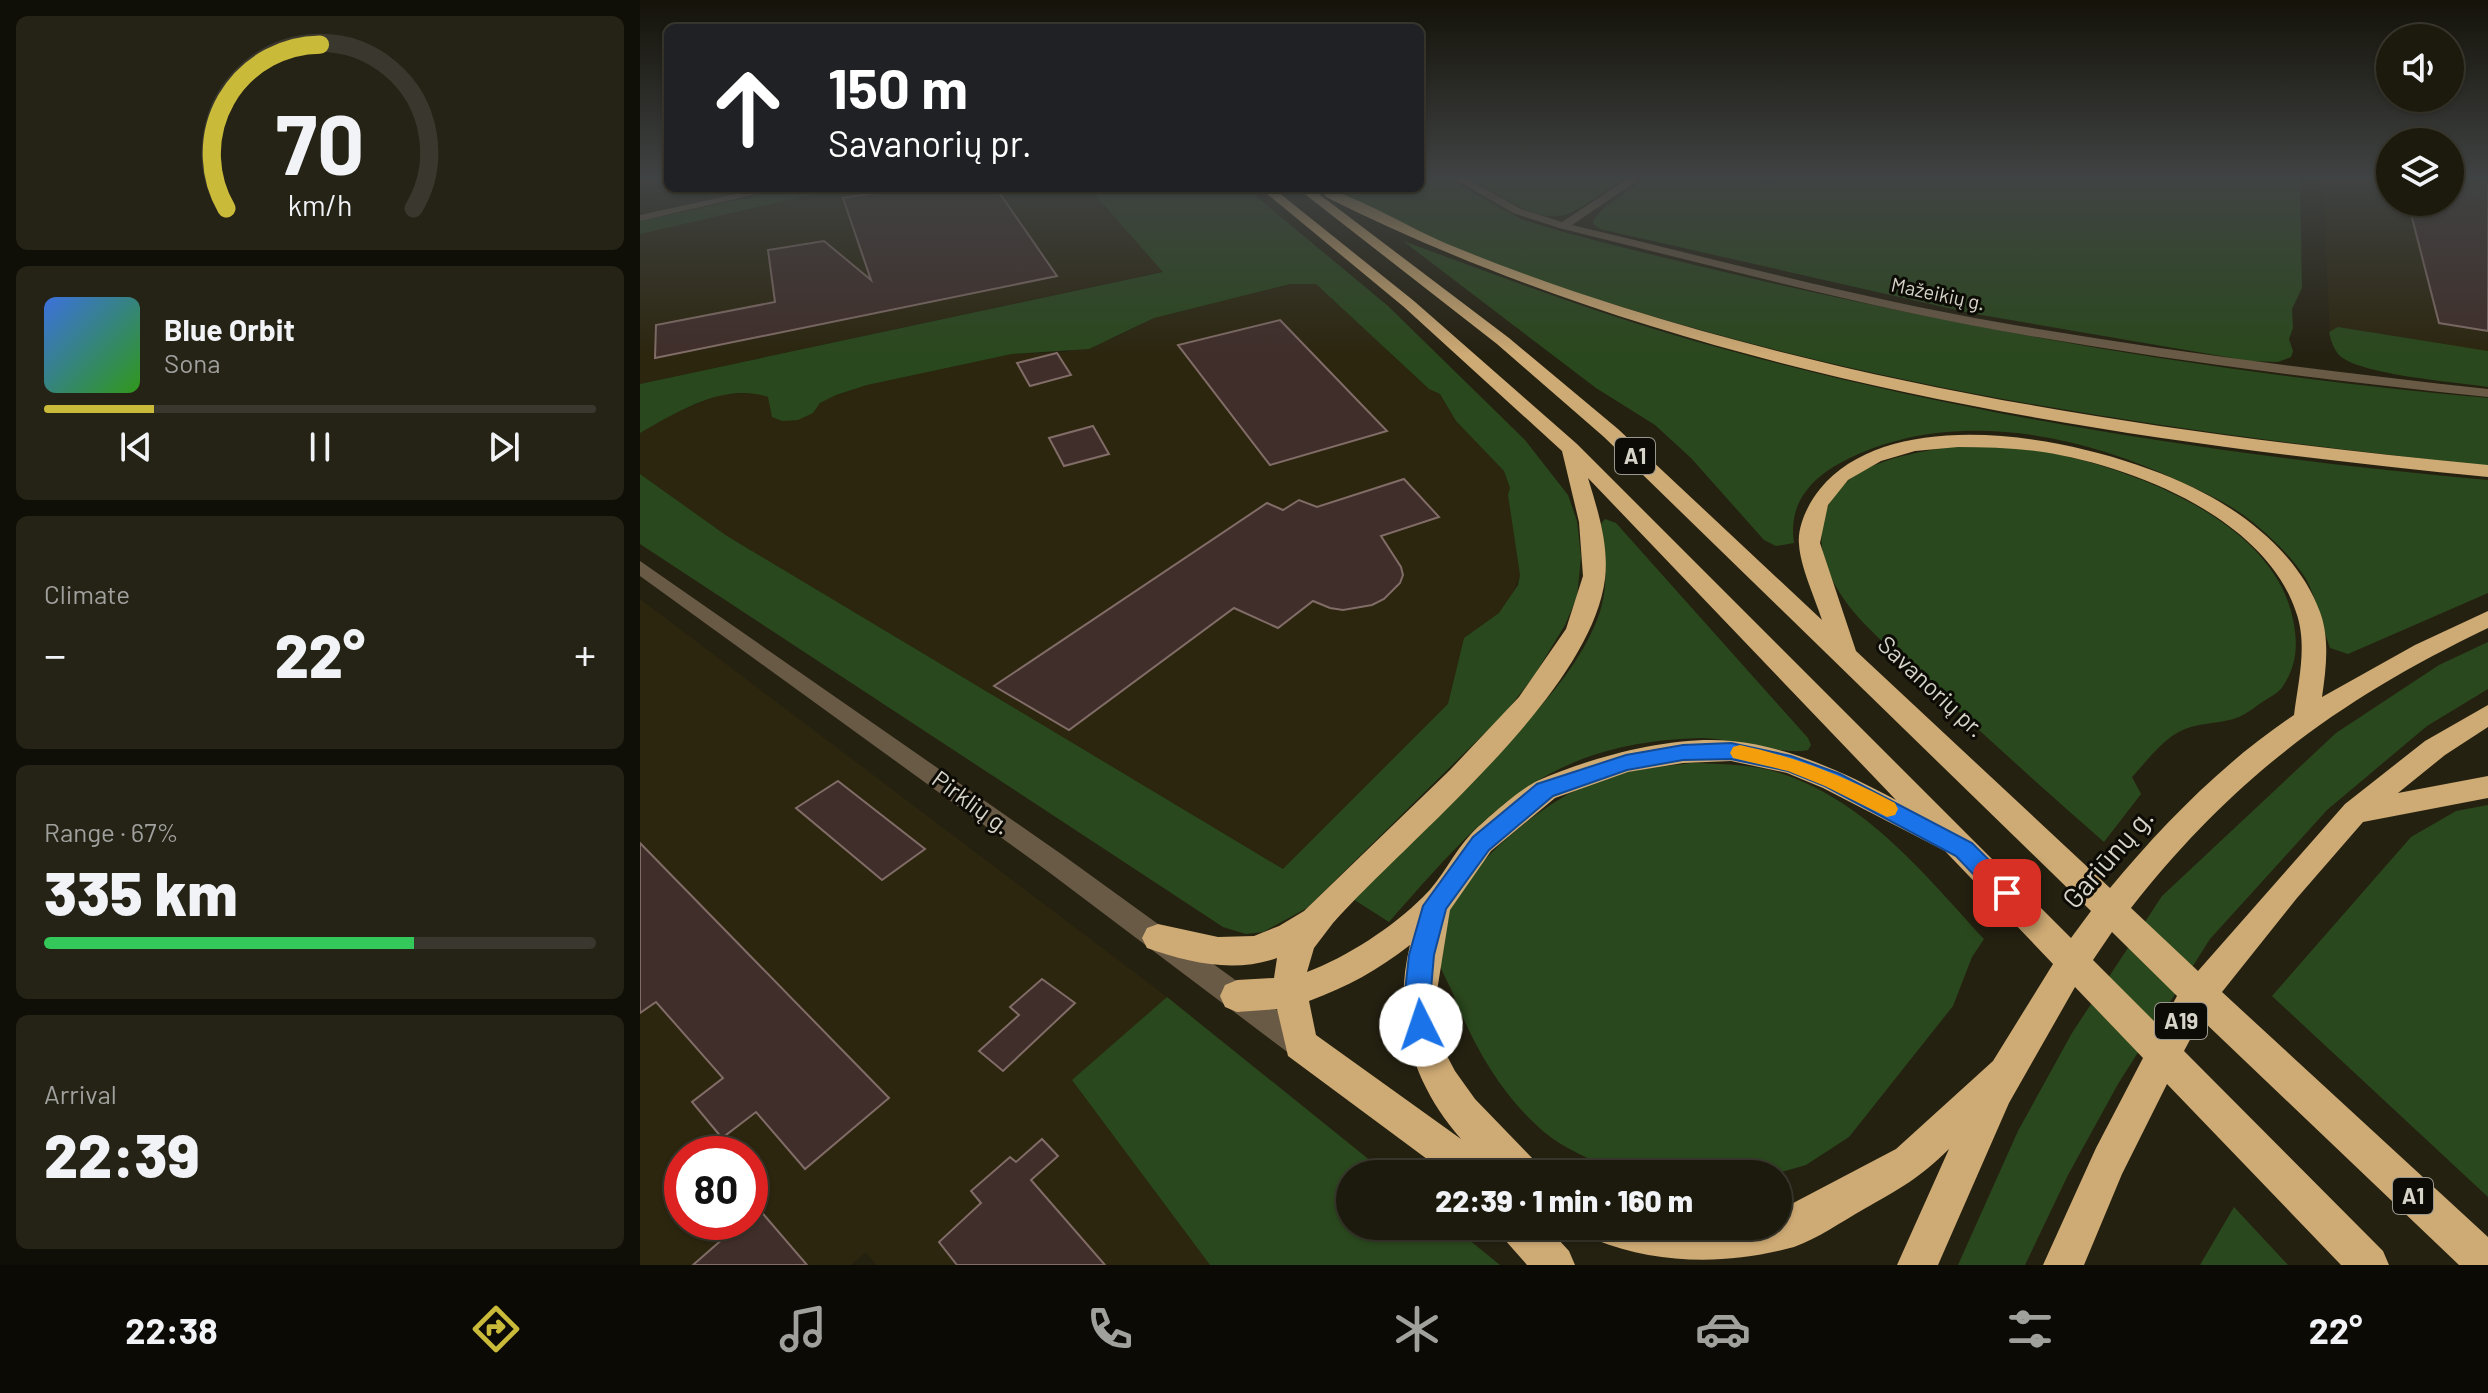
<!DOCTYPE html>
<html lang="en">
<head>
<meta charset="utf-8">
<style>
	body { margin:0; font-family:Barlow,sans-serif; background:#252216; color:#f1f3f6; height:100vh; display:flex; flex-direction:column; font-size:30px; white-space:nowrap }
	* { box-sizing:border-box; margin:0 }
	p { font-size:26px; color:#a0a09d }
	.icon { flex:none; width:44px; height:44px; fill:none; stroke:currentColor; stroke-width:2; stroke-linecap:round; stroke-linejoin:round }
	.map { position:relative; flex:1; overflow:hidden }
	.details { display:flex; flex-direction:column; gap:16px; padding:16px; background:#0f0e07; width:640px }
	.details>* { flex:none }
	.banner { position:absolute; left:24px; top:24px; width:760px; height:168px; border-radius:12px; box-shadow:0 2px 6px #0004,0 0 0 2px #3a382e; background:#202124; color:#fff; overflow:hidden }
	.buttons { position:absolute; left:1736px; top:24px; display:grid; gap:16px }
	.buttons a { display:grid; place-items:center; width:88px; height:88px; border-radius:50%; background:#1c190d; box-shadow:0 2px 6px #0004,0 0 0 2px #3a382e; font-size:40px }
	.speed { position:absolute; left:24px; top:1136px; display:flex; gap:16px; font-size:40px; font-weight:700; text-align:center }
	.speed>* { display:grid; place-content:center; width:104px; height:104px; border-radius:50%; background:#1c190d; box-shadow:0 2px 6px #0004,0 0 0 2px #3a382e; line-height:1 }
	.speed .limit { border:12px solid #d22; background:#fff; color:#111 }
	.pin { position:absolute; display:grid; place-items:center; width:68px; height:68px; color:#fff; margin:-34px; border-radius:16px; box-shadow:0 4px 12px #0006 }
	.me { position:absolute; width:88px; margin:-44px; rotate:356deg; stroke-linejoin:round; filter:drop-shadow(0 0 6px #0008) }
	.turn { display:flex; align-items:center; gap:28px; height:168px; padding:0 32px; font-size:36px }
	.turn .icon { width:104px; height:104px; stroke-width:2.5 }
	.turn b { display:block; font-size:56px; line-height:68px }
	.big { font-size:60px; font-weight:800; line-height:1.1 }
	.details .tile { flex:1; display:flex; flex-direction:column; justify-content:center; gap:12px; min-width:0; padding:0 28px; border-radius:12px; background:#252216 }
	.details .dial { align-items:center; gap:0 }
	.dial svg { height:208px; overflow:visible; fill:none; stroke:#3a382e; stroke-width:7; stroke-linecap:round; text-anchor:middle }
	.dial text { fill:#f1f3f6; stroke:none }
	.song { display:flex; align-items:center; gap:24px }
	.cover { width:96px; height:96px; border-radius:12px; background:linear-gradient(135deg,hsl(220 70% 55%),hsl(110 70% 35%)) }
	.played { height:8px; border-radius:4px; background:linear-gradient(90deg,#caba3a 20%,#3a382e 20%) }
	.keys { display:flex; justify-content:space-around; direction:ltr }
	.heat { display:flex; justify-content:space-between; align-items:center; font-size:44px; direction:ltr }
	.charge { height:12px; border-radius:6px; background:linear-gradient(90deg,#34c759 67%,#3a382e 0) }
	.trip { position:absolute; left:696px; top:1160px; width:456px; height:80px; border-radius:40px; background:#1c190d; box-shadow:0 2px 6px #0004,0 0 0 2px #3a382e; font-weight:800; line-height:80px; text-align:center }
	.menu { display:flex; height:128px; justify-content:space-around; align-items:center; background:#0b0a05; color:#a0a09d }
	.menu .icon { width:56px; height:56px }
	.menu .on { color:#caba3a }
	.menu b { font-size:36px; color:#f1f3f6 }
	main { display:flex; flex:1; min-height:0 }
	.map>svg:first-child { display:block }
	.built { fill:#2c260f; fill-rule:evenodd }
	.green { fill:#2a481d }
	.building { fill:#402e2a; stroke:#816c67; stroke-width:2 }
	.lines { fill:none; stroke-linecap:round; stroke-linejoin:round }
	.street { fill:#695a46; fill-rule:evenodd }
	.highway { fill:#ceaa74; fill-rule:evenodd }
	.route { fill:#1a73e8; stroke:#114b97; stroke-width:2 }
	.slow { fill:#f59e0b }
	.labels { text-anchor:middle; stroke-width:6; stroke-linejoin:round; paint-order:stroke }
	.far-street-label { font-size:20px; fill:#d6d3c9; stroke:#0d0b05 }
	.shield { fill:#0d0b05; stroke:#9a978e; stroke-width:2 }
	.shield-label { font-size:22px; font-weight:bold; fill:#d6d3c9 }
	.street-label { font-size:24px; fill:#d6d3c9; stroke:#0d0b05 }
	.near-street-label { font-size:28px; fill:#d6d3c9; stroke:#0d0b05 }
</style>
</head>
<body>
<main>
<section class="details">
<div class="tile dial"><svg viewBox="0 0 100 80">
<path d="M14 69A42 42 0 1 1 86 69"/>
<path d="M14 69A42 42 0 0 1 50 6" stroke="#caba3a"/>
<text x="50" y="56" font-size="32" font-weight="700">70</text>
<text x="50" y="72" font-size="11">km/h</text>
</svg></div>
<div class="tile">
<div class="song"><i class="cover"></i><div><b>Blue Orbit</b><p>Sona</p></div></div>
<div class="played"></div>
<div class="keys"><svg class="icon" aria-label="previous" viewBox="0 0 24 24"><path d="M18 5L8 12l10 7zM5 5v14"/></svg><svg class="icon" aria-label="pause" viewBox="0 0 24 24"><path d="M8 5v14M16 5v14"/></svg><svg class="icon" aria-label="next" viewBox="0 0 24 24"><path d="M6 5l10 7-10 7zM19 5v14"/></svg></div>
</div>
<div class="tile"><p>Climate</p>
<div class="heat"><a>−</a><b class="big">22°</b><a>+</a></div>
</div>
<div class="tile"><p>Range · 67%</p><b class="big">335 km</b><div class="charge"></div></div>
<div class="tile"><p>Arrival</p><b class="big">22:39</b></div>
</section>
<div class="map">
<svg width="1848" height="1265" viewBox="0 0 1848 1265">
	<rect width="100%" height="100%" fill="#252111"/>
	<!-- built -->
	<path class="built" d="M0,178H28V188H120L0,214Z
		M1683,178H1750V202H1810L1848,178V378L1784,370L1690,341Z
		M202,188H449L524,271L0,384V234Z
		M669,282L676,284L789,389L800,394L816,421L864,471L870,489L868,495L880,575L871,597L859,613L824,638L808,704L643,869L87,536L0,474V433L35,413L79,395L117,393L173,413L180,403L196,395L227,385L372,354L426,352L472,339L514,318L650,284Z
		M0,599L527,997L433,1080L570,1265H236L226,1252L211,1265H0ZM42,1154H110V1222H42Z"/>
	<!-- green -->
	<path class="green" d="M780,178H807L881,219L927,233C1229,312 1536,371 1848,398V466C1561,435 1276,396 999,312C895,280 785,245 691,188H780Z
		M833,178H983C966,189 948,205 930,213C897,227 860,194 833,178Z
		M1006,178H1083L1119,184L1312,178H1660L1662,288L1652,309L1653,328L1649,339L1653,351L1651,357L1638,362L1610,361L1330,313L960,229L953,224V220L964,208Z
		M151,188H202L0,234V221Z
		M449,188H606L748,306L885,440L928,495L937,521L941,557L937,597L925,625L894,676L865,713L667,908L623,932L606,934L583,927L0,544V474L87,536L643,869L808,704L824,638L859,613L878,585L880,575L868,495L870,488L864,471L816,421L800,394L789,389L676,284H650L514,318L449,349L372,354L227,385L196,395L180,403L173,413L158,420L142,421L132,417L128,397C84,382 37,412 0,433V384L523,272Z
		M763,241C856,275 948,310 1044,338C1305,413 1578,456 1848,480V593L1708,654L1690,648C1682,626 1677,599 1666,579C1652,556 1624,530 1602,514C1582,500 1559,490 1537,480C1435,432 1306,407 1202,462C1170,479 1148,504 1154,543L1136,546L1124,540L1051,458L1015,425L956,388Z
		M1698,327L1848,351V387C1817,382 1719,375 1699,355C1693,348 1691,340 1689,332Z
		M1316,446C1353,447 1389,447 1425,456C1506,475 1627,523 1651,611C1658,638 1659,662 1643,686C1639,693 1631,696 1624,701C1616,706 1608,713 1599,717C1582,724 1562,722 1545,729C1524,737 1507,761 1492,777L1501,794L1464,842C1409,794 1355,745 1301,695C1274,668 1231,635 1209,606C1190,580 1177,555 1183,522C1195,463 1267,454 1316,446Z
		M965,519L976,523L1168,738L1171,745L1168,750C1141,756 1092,737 1059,738C903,743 845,813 749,922L713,899C754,857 795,815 837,773C881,727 933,680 957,620C970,588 965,557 961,524Z
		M1848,642V689L1787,726L1687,810L1570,939L1478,1084L1428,1175L1385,1265H1318L1378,1131L1432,1033L1522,896L1696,733L1799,665Z
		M1052,763C1082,764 1114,764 1143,774C1228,803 1285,875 1344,939L1332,957L1313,1006L1209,1137L1166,1165L1134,1174H983L972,1171C951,1159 923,1148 904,1132C862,1096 834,1047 814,996C809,983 797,965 797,951C797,886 895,806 951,783C982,770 1018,767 1052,763Z
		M1848,805V1197L1632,996L1771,837L1816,811Z
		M527,997L747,1174H710V1226H812L860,1265H570L432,1080Z
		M1594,1207L1648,1265H1560Z"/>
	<!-- building -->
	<path class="building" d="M1810,178H1848V331L1799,323L1768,202H1810Z
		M266,188H356L417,276L15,358L16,325L135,302L128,250L184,241L231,280L203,198Z
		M640,320L747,431L630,465L538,345Z
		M417,353L431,375L390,386L377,363Z
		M453,426L469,454L424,466L409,438Z
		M764,479L799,517L741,536L761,567L763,575L760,583L744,599L732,605L703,610L690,608L673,601L638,628L594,608L429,730L354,686L627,503L643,510L659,500L677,507Z
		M198,781L285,849L242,880L156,808Z
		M0,843L249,1098L165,1169L116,1112L82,1138L52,1102L83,1078L16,1002L0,1013Z
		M402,979L435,1003L363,1071L339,1051L379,1015L370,1007Z
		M402,1139L418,1156L391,1180L465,1265H317L299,1242L341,1203L331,1191L370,1157L376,1162Z
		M118,1208L167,1265H53L102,1222H110V1215Z"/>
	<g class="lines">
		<!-- street -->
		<path class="street" d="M813,178H826L881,209L922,222L989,178H1001L932,225C1075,259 1218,298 1363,323C1524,351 1685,371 1848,389V397C1685,380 1523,360 1362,331C1213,304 1066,264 919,228L873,213Z
			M123,188H142L0,221V215Z
			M0,561L424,856L670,1034L675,1044L670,1054L660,1058L650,1054L406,870L0,576Z"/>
		<!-- highway -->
		<path class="highway" d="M620,188H633L774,301L937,444L1431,938L1451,911L964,437L857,344L657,188H671L869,338L978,429L1182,620C1175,598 1160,566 1159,544C1157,526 1169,502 1180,489C1261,391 1486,445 1580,502C1622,527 1663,565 1680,612C1690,639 1686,669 1682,697L1775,645L1848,611V628C1698,700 1594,777 1491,908L1558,971L1705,804L1785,741L1848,705V727L1805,755L1758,793L1848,776V798L1723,822L1657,898L1582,992L1848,1237V1265H1819L1561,1019L1544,1051L1743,1251L1749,1265H1701L1527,1084L1482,1174L1444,1265H1403L1456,1148L1503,1058L1435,987L1369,1103L1298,1265H1257L1309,1149C1281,1177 1258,1190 1224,1209C1201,1222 1179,1238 1154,1247C1089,1265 1019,1265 956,1240L950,1226H1138V1211L1256,1149L1353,1061L1413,964L1305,851L1183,788L1147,773L1091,761L1043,763L988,772L915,798L851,851L810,910L797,991L798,1025L805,1052L815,1071L835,1099L894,1160L899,1174H853L843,1164L847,1174H802L791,1162L648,1056L637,1009L597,1012L585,1007L580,996L585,985L597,980L634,978L637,958C594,973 549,963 507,948L502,938L507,928L518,924L578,937L614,936L639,926L664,911L810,770L879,697L926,629L943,576L939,522L922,451L764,307ZM1318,447C1346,447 1375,448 1403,452C1493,466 1625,518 1656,612C1668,645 1658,682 1654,715C1584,762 1524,823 1470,888L1216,651L1180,543L1188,505L1208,480L1241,461L1275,451ZM948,478L1256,800C1205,773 1151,747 1092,741C1033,735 951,757 897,781C879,790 846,819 831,834C813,853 802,879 783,897C753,927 707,957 667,972L674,948L693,923C770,837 950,695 965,579C969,545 958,511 948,478ZM1472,932L1537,996L1520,1027L1453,960ZM770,945C752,1017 773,1084 821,1139L676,1035L669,1001C707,987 738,970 770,945Z
			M690,190C728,202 768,227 805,243C863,267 922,288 982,307C1262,395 1556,437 1848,465V477C1452,438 1045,376 686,197L684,194Z
			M859,1226H906L929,1251L935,1265H887L865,1240Z"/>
	</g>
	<!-- sky -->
	<linearGradient id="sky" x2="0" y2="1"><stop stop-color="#141209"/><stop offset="0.5" stop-color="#404343"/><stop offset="1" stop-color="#404343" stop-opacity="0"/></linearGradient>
	<rect width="1848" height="355" fill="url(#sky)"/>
	<!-- route -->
	<path class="route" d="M1091,743L1151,756L1200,774L1332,843L1375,886L1379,893L1375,900L1367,903L1358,900L1316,856L1185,786L1148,771L1091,759L1043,760L987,770L913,796L849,850L806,909L794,955L790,1001L794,1025L791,1034L781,1037L772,1034L764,1001L769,955L783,906L833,837L897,784L986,755L1043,745Z"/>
	<!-- slow -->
	<path class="slow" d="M1100,745C1159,758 1202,775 1255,803L1258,809L1255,815L1247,817L1185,786L1148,771L1093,758L1090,753L1093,747Z"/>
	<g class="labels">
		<!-- far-street labels -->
		<g class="far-street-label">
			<text transform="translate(1298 294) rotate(12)" y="7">Mažeikių g.</text>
		</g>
		<!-- shield labels -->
		<g class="shield">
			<rect x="975" y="438" width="40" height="36" rx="6"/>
			<rect x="1515" y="1003" width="52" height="36" rx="6"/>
			<rect x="1753" y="1178" width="40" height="36" rx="6"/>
		</g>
		<g class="shield-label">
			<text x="995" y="464">A1</text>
			<text x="1541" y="1029">A19</text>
			<text x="1773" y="1204">A1</text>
		</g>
		<!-- street labels -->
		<g class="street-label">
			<text transform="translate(1291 687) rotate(43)" y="8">Savanorių pr.</text>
			<text transform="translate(331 803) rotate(36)" y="8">Pirklių g.</text>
		</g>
		<!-- near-street labels -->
		<g class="near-street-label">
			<text transform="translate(1468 858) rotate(-49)" y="10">Gariūnų g.</text>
		</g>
	</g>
</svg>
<div class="buttons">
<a><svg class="icon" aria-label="sound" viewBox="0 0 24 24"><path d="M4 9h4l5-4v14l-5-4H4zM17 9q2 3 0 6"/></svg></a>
<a><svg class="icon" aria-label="layers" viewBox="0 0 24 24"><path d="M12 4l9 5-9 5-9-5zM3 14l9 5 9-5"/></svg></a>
</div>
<div class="speed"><div class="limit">80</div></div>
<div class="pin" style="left:1367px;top:893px;background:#d93025"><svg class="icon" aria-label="arrive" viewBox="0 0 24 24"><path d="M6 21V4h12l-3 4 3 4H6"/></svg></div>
<svg class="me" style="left:781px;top:1025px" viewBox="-20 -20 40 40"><circle r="19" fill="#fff"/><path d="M0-13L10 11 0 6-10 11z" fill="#1a73e8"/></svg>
<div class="trip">22:39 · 1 min · 160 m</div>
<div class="banner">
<div class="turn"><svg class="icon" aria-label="ahead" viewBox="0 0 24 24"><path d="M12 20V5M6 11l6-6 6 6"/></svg><div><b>150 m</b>Savanorių pr.</div></div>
</div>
</div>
</main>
<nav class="menu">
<b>22:38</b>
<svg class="icon on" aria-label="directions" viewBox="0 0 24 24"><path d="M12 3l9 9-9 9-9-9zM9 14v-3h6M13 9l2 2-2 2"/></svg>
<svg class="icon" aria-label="music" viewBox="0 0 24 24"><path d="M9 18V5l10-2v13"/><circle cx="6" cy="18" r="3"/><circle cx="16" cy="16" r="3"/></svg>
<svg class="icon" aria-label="phone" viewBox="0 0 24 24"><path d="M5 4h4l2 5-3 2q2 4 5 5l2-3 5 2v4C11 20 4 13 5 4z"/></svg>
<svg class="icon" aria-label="climate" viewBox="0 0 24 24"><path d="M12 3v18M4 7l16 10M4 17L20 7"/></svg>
<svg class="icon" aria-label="car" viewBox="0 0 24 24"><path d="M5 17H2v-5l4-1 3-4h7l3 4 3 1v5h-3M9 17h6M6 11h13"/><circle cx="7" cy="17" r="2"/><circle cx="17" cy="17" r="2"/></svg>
<svg class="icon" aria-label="filters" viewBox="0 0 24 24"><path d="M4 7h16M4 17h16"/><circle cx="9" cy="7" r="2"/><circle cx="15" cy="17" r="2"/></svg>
<b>22°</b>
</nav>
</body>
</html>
